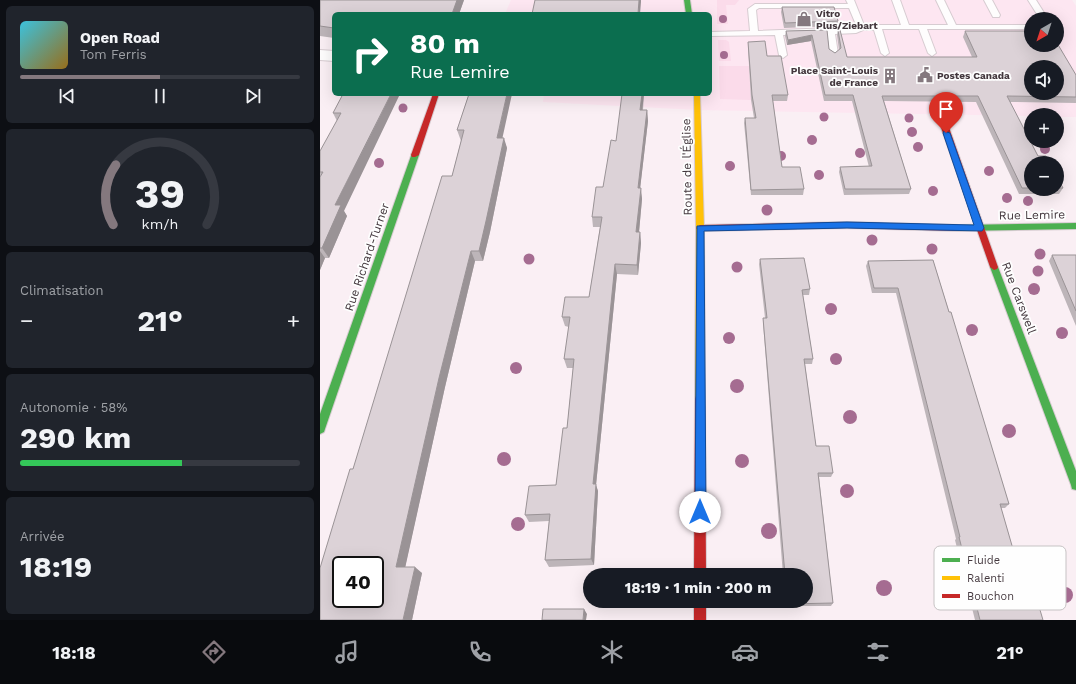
<!DOCTYPE html>
<html lang="fr">
<head>
<meta charset="utf-8">
<style>
	body { margin:0; font-family:"Work Sans",sans-serif; background:#20242c; color:#f1f3f6; height:100vh; display:flex; flex-direction:column; font-size:15px; white-space:nowrap }
	* { box-sizing:border-box; margin:0 }
	p { font-size:13px; color:#9ea1a6 }
	.icon { flex:none; width:22px; height:22px; fill:none; stroke:currentColor; stroke-width:2; stroke-linecap:round; stroke-linejoin:round }
	.map { position:relative; flex:1; overflow:hidden }
	.panel { display:flex; flex-direction:column; gap:6px; padding:6px; background:#0d0f14; width:320px }
	.panel>* { flex:none }
	.top-card { position:absolute; left:12px; top:12px; width:380px; height:84px; border-radius:6px; box-shadow:0 4px 16px #0002; background:#0b6e4f; color:#fff; overflow:hidden }
	.needle { width:26px; rotate:219deg }
	.controls { position:absolute; left:704px; top:12px; display:grid; gap:8px }
	.controls a { display:grid; place-items:center; width:40px; height:40px; border-radius:50%; background:#171b24; box-shadow:0 4px 16px #0002; font-size:20px }
	.speed { position:absolute; left:12px; top:556px; display:flex; gap:8px; font-size:20px; font-weight:700; text-align:center }
	.speed>* { display:grid; place-content:center; width:52px; height:52px; border-radius:50%; background:#171b24; box-shadow:0 4px 16px #0002; line-height:1 }
	.speed .limit { border:2px solid #111; border-radius:6px; background:#fff; color:#111 }
	.pin { position:absolute; display:grid; place-items:center; width:34px; height:34px; color:#fff; margin:-41px -17px; border-radius:50% 50% 50% 0; rotate:-45deg; box-shadow:0 0 4px #0007 }
	.pin .icon { rotate:45deg }
	.me { position:absolute; width:44px; margin:-22px; rotate:0deg; stroke-linejoin:round; filter:drop-shadow(0 0 3px #0008) }
	.turn { display:flex; align-items:center; gap:14px; height:84px; padding:0 12px; font-size:18px }
	.turn .icon { width:52px; height:52px; stroke-width:2.5 }
	.turn b { display:block; font-size:28px; line-height:34px }
	.big { font-size:30px; font-weight:700; line-height:1.1 }
	.panel .tile { flex:1; display:flex; flex-direction:column; justify-content:center; gap:6px; min-width:0; padding:0 14px; border-radius:6px; background:#20242c }
	.panel .dial { align-items:center; gap:0 }
	.dial svg { height:104px; overflow:visible; fill:none; stroke:#363941; stroke-width:7; stroke-linecap:round; text-anchor:middle }
	.dial text { fill:#f1f3f6; stroke:none }
	.song { display:flex; align-items:center; gap:12px }
	.cover { width:48px; height:48px; border-radius:6px; background:linear-gradient(135deg,hsl(190 70% 55%),hsl(40 70% 35%)) }
	.played { height:4px; border-radius:2px; background:linear-gradient(90deg,#84787e 50%,#363941 50%) }
	.keys { display:flex; justify-content:space-around; direction:ltr }
	.heat { display:flex; justify-content:space-between; align-items:center; font-size:22px; direction:ltr }
	.charge { height:6px; border-radius:3px; background:linear-gradient(90deg,#34c759 58%,#363941 0) }
	.trip { position:absolute; left:263px; top:568px; width:230px; height:40px; border-radius:20px; background:#171b24; box-shadow:0 4px 16px #0002; font-weight:700; line-height:40px; text-align:center }
	.menu { display:flex; height:64px; justify-content:space-around; align-items:center; background:#090b0e; color:#9ea1a6 }
	.menu .icon { width:28px; height:28px }
	.menu .active { color:#84787e }
	.menu b { font-size:18px; color:#f1f3f6 }
	main { display:flex; flex:1; min-height:0 }
	.map>svg:first-child { display:block }
	.built { fill:#fde6f1; fill-rule:evenodd }
	.green { fill:#fbdbea }
	.lines { fill:none; stroke-linecap:round; stroke-linejoin:round }
	.lane-casing { stroke:#d7ccd1; stroke-width:2 }
	.street-casing { stroke:#d7ccd1; stroke-width:2 }
	.fast-casing { stroke:#d7ccd1; stroke-width:2 }
	.slow-casing { stroke:#d7ccd1; stroke-width:2 }
	.jam-casing { stroke:#d7ccd1; stroke-width:2 }
	.lane { fill:#fefdfd; fill-rule:evenodd }
	.street { fill:#fefdfd; fill-rule:evenodd }
	.fast { fill:#4caf50; fill-rule:evenodd }
	.slow { fill:#ffc107; fill-rule:evenodd }
	.jam { fill:#c62828; fill-rule:evenodd }
	.tree { fill:#a56c91 }
	.wall { fill:#bdb5b9 }
	.shaded-wall { fill:#9a9396 }
	.building { fill:#dcd2d7; stroke:#9a9396; fill-rule:evenodd }
	.route { fill:#1a73e8; stroke:#114b97 }
	.labels { text-anchor:middle; stroke-width:3.5; stroke-linejoin:round; paint-order:stroke }
	.far-poi-label { font-size:10px; font-weight:bold; fill:#44383e; stroke:#fefefe; text-anchor:start }
	.street-label { font-size:12px; fill:#44383e; stroke:#fefefe }
	.key { fill:#fefefe; stroke:#c6c3c4; stroke-width:1 }
	.key-label { font-size:11px; fill:#44383e }
</style>
</head>
<body>
<main>
<section class="panel">
<div class="tile">
<div class="song"><i class="cover"></i><div><b>Open Road</b><p>Tom Ferris</p></div></div>
<div class="played"></div>
<div class="keys"><svg class="icon" aria-label="previous" viewBox="0 0 24 24"><path d="M18 5L8 12l10 7zM5 5v14"/></svg><svg class="icon" aria-label="pause" viewBox="0 0 24 24"><path d="M8 5v14M16 5v14"/></svg><svg class="icon" aria-label="next" viewBox="0 0 24 24"><path d="M6 5l10 7-10 7zM19 5v14"/></svg></div>
</div>
<div class="tile dial"><svg viewBox="0 0 100 80">
<path d="M14 69A42 42 0 1 1 86 69"/>
<path d="M14 69A42 42 0 0 1 16 23" stroke="#84787e"/>
<text x="50" y="56" font-size="32" font-weight="700">39</text>
<text x="50" y="72" font-size="11">km/h</text>
</svg></div>
<div class="tile"><p>Climatisation</p>
<div class="heat"><a>−</a><b class="big">21°</b><a>+</a></div>
</div>
<div class="tile"><p>Autonomie · 58%</p><b class="big">290 km</b><div class="charge"></div></div>
<div class="tile"><p>Arrivée</p><b class="big">18:19</b></div>
</section>
<div class="map">
<svg width="756" height="620" viewBox="0 0 756 620">
	<rect width="100%" height="100%" fill="#faeff4"/>
	<!-- built -->
	<path class="built" d="M191,0H752L756,6V117H737V115H711V116L378,110L223,102L224,94H390V14H185ZM711,19H737V45H711ZM711,67H737V93H711Z"/>
	<!-- green -->
	<path class="green" d="M397,0H419L415,5H406L408,24H397Z
		M406,40L409,42L411,61H399L398,40Z
		M399,66H429L431,100L400,99Z"/>
	<g class="lines">
		<defs>
			<path id="lane" d="M526,0H534L544,25H581L572,0H580L589,25H628L616,0H624L636,25H711V29H607L616,53L612,56L608,53L599,29H562L569,53L565,56L561,53L554,30H543L536,33L515,34L518,54L514,57L510,54L507,34L463,35L467,55L463,58L459,55L455,35L390,36V32L430,31L428,9L435,4H528ZM439,8H529L537,27L438,31L436,10Z
				M664,0H672L680,15L679,17H673Z
				M708,0H716L728,19H720Z"/>
			<path id="street" d="M0,50L14,51V61L0,60Z"/>
			<path id="fast" d="M364,0H370L372,14H366Z
				M92,153H95L99,155L5,429L4,432L0,434V414Z
				M756,223V229L639,231L635,228L639,225Z
				M674,264L678,267L756,471V490L752,489L751,485L670,267Z"/>
			<path id="slow" d="M374,94H380L384,228L385,399L384,402L380,403L376,402L375,399L376,228Z"/>
			<path id="jam" d="M113,94H119L99,155L95,157H92L91,155Z
				M620,117H624L626,119L678,267L677,269L674,270L670,267L618,119Z
				M527,222L639,225L643,228L639,231L527,228L380,231L376,228L380,225Z
				M380,395L384,396L385,399L386,575H374L375,399L376,396Z
				M374,601H386V620H374Z"/>
		</defs>
		<!-- lane casing -->
		<use href="#lane" class="lane-casing"/>
		<!-- street casing -->
		<use href="#street" class="street-casing"/>
		<!-- fast casing -->
		<use href="#fast" class="fast-casing"/>
		<!-- slow casing -->
		<use href="#slow" class="slow-casing"/>
		<!-- jam casing -->
		<use href="#jam" class="jam-casing"/>
		<!-- lane -->
		<use href="#lane" class="lane"/>
		<!-- street -->
		<use href="#street" class="street"/>
		<!-- fast -->
		<use href="#fast" class="fast"/>
		<!-- slow -->
		<use href="#slow" class="slow"/>
		<!-- jam -->
		<use href="#jam" class="jam"/>
	</g>
	<!-- trees -->
	<g class="tree">
		<circle cx="403" cy="19" r="4"/>
		<circle cx="404" cy="55" r="4"/>
		<circle cx="83" cy="108" r="4.5"/>
		<circle cx="504" cy="117" r="4.5"/>
		<circle cx="589" cy="118" r="4.5"/>
		<circle cx="592" cy="132" r="5"/>
		<circle cx="492" cy="140" r="5"/>
		<circle cx="598" cy="147" r="5"/>
		<circle cx="725" cy="149" r="5"/>
		<circle cx="540" cy="153" r="5"/>
		<circle cx="461" cy="156" r="5"/>
		<circle cx="59" cy="163" r="5"/>
		<circle cx="410" cy="166" r="5"/>
		<circle cx="669" cy="171" r="5"/>
		<circle cx="499" cy="175" r="5"/>
		<circle cx="613" cy="191" r="5"/>
		<circle cx="687" cy="198" r="5"/>
		<circle cx="708" cy="201" r="5"/>
		<circle cx="447" cy="210" r="5.5"/>
		<circle cx="552" cy="240" r="5.5"/>
		<circle cx="612" cy="249" r="5.5"/>
		<circle cx="720" cy="254" r="5.5"/>
		<circle cx="209" cy="259" r="5.5"/>
		<circle cx="417" cy="267" r="5.5"/>
		<circle cx="718" cy="271" r="5.5"/>
		<circle cx="714" cy="289" r="6"/>
		<circle cx="511" cy="309" r="6"/>
		<circle cx="652" cy="330" r="6"/>
		<circle cx="742" cy="333" r="6"/>
		<circle cx="409" cy="338" r="6"/>
		<circle cx="516" cy="359" r="6"/>
		<circle cx="196" cy="368" r="6"/>
		<circle cx="417" cy="386" r="7"/>
		<circle cx="530" cy="417" r="7"/>
		<circle cx="689" cy="431" r="7"/>
		<circle cx="184" cy="459" r="7"/>
		<circle cx="422" cy="461" r="7"/>
		<circle cx="527" cy="491" r="7"/>
		<circle cx="198" cy="524" r="7"/>
		<circle cx="449" cy="531" r="8"/>
		<circle cx="564" cy="588" r="8"/>
		<circle cx="745" cy="595" r="8"/>
	</g>
	<!-- wall -->
	<path class="wall" d="M0,0H144L139,14H14V38L0,36Z
		M462,7L518,21L517,26L464,28L461,12Z
		M507,30L509,49L515,53L519,50L517,35L518,30L527,57H652L643,37L645,31L756,75V103L690,102L711,163V189H737V177L743,188L739,194H699L656,102L564,101L591,189L589,194L524,195L519,172L520,167H549L532,101H504L491,41L467,45L465,36L466,31Z
		M428,42L447,56L468,95L467,101H453L462,167L484,189L483,195H431L424,123L425,118H434L431,100L428,48Z
		M23,94L24,211L27,216L9,258H5L0,270V151L17,121L13,113Z
		M149,94L183,138L187,148L170,232L163,261H155L125,387L85,567L102,573L92,620H0L33,469L132,176L141,141L137,130Z
		M324,94L323,110H327L328,121L320,188L322,199L319,232H320L321,243L318,275L297,274L276,485L278,491L274,565L229,567L225,560L229,521L209,522L205,515L236,485L247,428L253,368H247L244,359L249,327L245,326L242,317L269,297L280,227H273L272,217L283,187L296,141Z
		M732,255H756V326L729,261Z
		M440,259L490,289L489,295H483L493,359L492,364H485L496,446L513,473L511,477H499L513,603L511,606H466L465,601H486V575H463L443,323V318H445L439,264Z
		M613,260L689,504L685,508H681L697,563L723,620H655L635,540L636,539L576,293H552L546,266L548,261Z"/>
	<!-- shaded-wall -->
	<path class="shaded-wall" d="M137,0H144L139,14H132Z
		M319,0H321V2L320,14H318Z
		M492,35L491,41L467,45L468,40Z
		M71,94H80L24,211L27,216L9,258L2,248L15,205Z
		M187,94H192L180,149L177,138Z
		M322,94H324L321,121L320,110Z
		M327,110L328,121L319,198L318,188Z
		M184,138L187,148L170,232L163,261L159,251Z
		M321,188L322,199L318,243L316,232Z
		M320,232L321,243L318,275L317,265Z
		M0,251L5,258L0,270Z
		M151,251L155,261L125,387L84,573L76,567L119,378Z
		M295,264L297,274L276,485L278,491L274,565L271,559L273,484Z
		M95,567L102,573L92,620H83Z
		M264,609L267,614L266,620H263Z"/>
	<!-- building -->
	<path class="building" d="M0,0H137L132,14H14V28L0,26Z
		M215,0H319L318,14H212Z
		M462,7H514L518,21L465,23Z
		M507,30L509,49L515,53L521,48L518,30H520L527,57H657L645,31H711V45H737V43L756,75V97L687,96L718,156H726L730,163H711V188H702L658,96H562L591,189H525L520,167L552,166L533,95H505L492,35L468,40L466,31ZM711,67H737V93H711Z
		M445,41L447,56H461L468,95H452L462,167H480L484,189L431,190L425,118H436L432,95L428,42Z
		M23,94H71L15,205H21L2,248H0V177L3,172H0V151L21,113H13Z
		M149,94H187L177,138H184L166,221L159,251H151L119,378L76,567H95L83,620H0V568L30,469H33L122,176H132L144,130H137ZM21,565H55V599H21Z
		M302,94H322L320,110H327L318,188H321L316,232H320L317,265L295,264L273,484H276L271,559L225,560L230,514L205,515L209,486L236,485L243,428H247L254,359H244L250,317H242L245,297H269L282,217H272L276,187H283L291,140L296,141Z
		M737,177L743,188H737Z
		M732,255H756V311Z
		M484,258L490,289L482,290L493,359H484L496,446H509L513,473H498L513,603L467,604V601H486V575H465L443,318H447L440,259Z
		M613,260L629,312H631L689,504H680L697,563H706L723,620H660L639,537H640L578,288H554L548,261Z
		M223,609H264L263,620H222Z"/>
	<!-- route -->
	<path class="route" d="M624,131L630,133L664,228L662,231L527,228L384,231L386,512L384,516L380,517L376,516L375,512L377,226L527,222L654,225L623,133Z"/>
	<!-- icons -->
	<defs>
		<symbol id="shop-bare" viewBox="-9 -9 18 18"><path d="M-5-2.5h2.3a2.7 3.5 0 0 1 5.4 0H5L5.5 6h-11ZM-1.5-2.5h3a1.5 2.3 0 0 0-3 0Z" fill="#84787e" stroke="#fefefe" stroke-width="2.5" paint-order="stroke"/></symbol>
		<symbol id="civic-bare" viewBox="-9 -9 18 18"><path d="M-.6-6.5H3V-4.5H.6V-3L4-1V1h2V6H-6V1h2V-1L-.6-3ZM-1.2 2.5V6h2.4V2.5Z" fill="#84787e" stroke="#fefefe" stroke-width="2.5" paint-order="stroke"/></symbol>
		<symbol id="building-bare" viewBox="-9 -9 18 18"><path d="M-4-6H4V6H1V3H-1V6H-4ZM-2.5-4.3h1.7v1.8h-1.7ZM.8-4.3h1.7v1.8H.8ZM-2.5-1h1.7V.8h-1.7ZM.8-1h1.7V.8H.8Z" fill="#84787e" stroke="#fefefe" stroke-width="2.5" paint-order="stroke"/></symbol>
	</defs>
	<g fill-rule="evenodd">
		<use href="#shop-bare" x="473" y="8" width="22" height="22"/>
		<use href="#civic-bare" x="594" y="64" width="22" height="22"/>
		<use href="#building-bare" x="559" y="65" width="22" height="22"/>
	</g>
	<g class="labels">
		<!-- far-poi labels -->
		<g class="far-poi-label">
			<text x="496" y="17">Vitro<tspan x="496" dy="12">Plus/Ziebart</tspan></text>
			<text x="558" y="74" text-anchor="end">Place Saint-Louis<tspan x="558" dy="12">de France</tspan></text>
			<text x="617" y="79">Postes Canada</text>
		</g>
		<!-- street labels -->
		<g class="street-label">
			<text transform="translate(367 167) rotate(-91)" y="4">Route de l'Église</text>
			<text transform="translate(712 215) rotate(-1)" y="4">Rue Lemire</text>
			<text transform="translate(47 257) rotate(-71)" y="4">Rue Richard-Turner</text>
			<text transform="translate(699 298) rotate(69)" y="4">Rue Carswell</text>
		</g>
	</g>
	<!-- legend -->
	<rect x="614" y="546" width="132" height="64" rx="6" class="key"/>
	<rect x="622" y="558" width="18" height="4" fill="#4caf50"/>
	<rect x="622" y="576" width="18" height="4" fill="#ffc107"/>
	<rect x="622" y="594" width="18" height="4" fill="#c62828"/>
	<g class="key-label">
		<text x="647" y="564">Fluide</text>
		<text x="647" y="582">Ralenti</text>
		<text x="647" y="600">Bouchon</text>
	</g>
</svg>
<div class="controls">
<a><svg class="needle" viewBox="-14 -14 28 28"><path d="M0-13l5 13h-10z" fill="#e53935"/><path d="M0 13l5-13h-10z" fill="#9ea1a6"/></svg></a>
<a><svg class="icon" aria-label="sound" viewBox="0 0 24 24"><path d="M4 9h4l5-4v14l-5-4H4zM17 9q2 3 0 6"/></svg></a>
<a>+</a>
<a>−</a>
</div>
<div class="speed"><div class="limit">40</div></div>
<div class="pin" style="left:626px;top:133px;background:#d93025"><svg class="icon" aria-label="arrive" viewBox="0 0 24 24"><path d="M6 21V4h12l-3 4 3 4H6"/></svg></div>
<svg class="me" style="left:380px;top:512px" viewBox="-20 -20 40 40"><circle r="19" fill="#fff"/><path d="M0-13L10 11 0 6-10 11z" fill="#1a73e8"/></svg>
<div class="trip">18:19 · 1 min · 200 m</div>
<div class="top-card">
<div class="turn"><svg class="icon" aria-label="right" viewBox="0 0 24 24"><path d="M7 20v-9h11M14 6l5 5-5 5"/></svg><div><b>80 m</b>Rue Lemire</div></div>
</div>
</div>
</main>
<nav class="menu">
<b>18:18</b>
<svg class="icon active" aria-label="directions" viewBox="0 0 24 24"><path d="M12 3l9 9-9 9-9-9zM9 14v-3h6M13 9l2 2-2 2"/></svg>
<svg class="icon" aria-label="music" viewBox="0 0 24 24"><path d="M9 18V5l10-2v13"/><circle cx="6" cy="18" r="3"/><circle cx="16" cy="16" r="3"/></svg>
<svg class="icon" aria-label="phone" viewBox="0 0 24 24"><path d="M5 4h4l2 5-3 2q2 4 5 5l2-3 5 2v4C11 20 4 13 5 4z"/></svg>
<svg class="icon" aria-label="climate" viewBox="0 0 24 24"><path d="M12 3v18M4 7l16 10M4 17L20 7"/></svg>
<svg class="icon" aria-label="car" viewBox="0 0 24 24"><path d="M5 17H2v-5l4-1 3-4h7l3 4 3 1v5h-3M9 17h6M6 11h13"/><circle cx="7" cy="17" r="2"/><circle cx="17" cy="17" r="2"/></svg>
<svg class="icon" aria-label="filters" viewBox="0 0 24 24"><path d="M4 7h16M4 17h16"/><circle cx="9" cy="7" r="2"/><circle cx="15" cy="17" r="2"/></svg>
<b>21°</b>
</nav>
</body>
</html>
